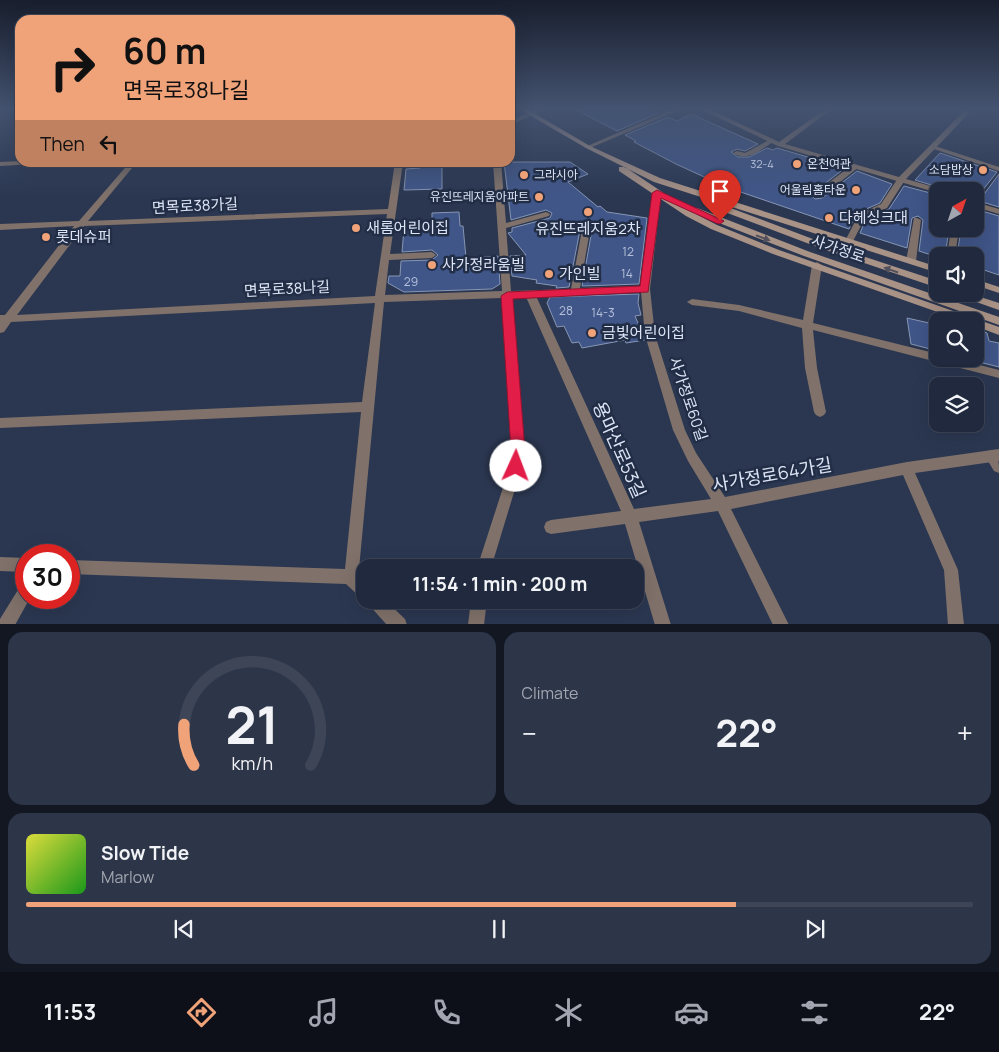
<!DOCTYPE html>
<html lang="en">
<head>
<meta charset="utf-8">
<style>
	body { margin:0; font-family:Manrope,"Noto Sans KR",sans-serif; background:#2d3548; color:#f1f3f6; height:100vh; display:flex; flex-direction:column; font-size:19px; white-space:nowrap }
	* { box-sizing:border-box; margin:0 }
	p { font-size:16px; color:#a2a6b0 }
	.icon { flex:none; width:28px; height:28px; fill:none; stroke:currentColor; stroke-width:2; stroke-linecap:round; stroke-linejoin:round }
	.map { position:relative; height:624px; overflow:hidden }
	.sheet { display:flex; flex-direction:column; gap:8px; padding:8px; background:#121722; flex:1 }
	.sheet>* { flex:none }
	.hud { position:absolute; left:15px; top:15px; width:500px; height:152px; border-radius:15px; box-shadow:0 5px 20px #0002,0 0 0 1px #3d4557; background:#f0a279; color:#111; overflow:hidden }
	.needle { width:32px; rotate:40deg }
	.fabs { position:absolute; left:929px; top:182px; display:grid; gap:10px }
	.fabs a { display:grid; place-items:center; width:55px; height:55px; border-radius:10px; background:#20293d; box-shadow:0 5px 20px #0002,0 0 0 1px #3d4557; font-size:25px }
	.speed { position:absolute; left:15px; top:544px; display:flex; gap:10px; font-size:25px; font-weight:700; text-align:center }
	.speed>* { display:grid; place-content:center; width:65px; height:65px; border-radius:50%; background:#20293d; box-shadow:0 5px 20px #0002,0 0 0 1px #3d4557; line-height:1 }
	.speed .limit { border:8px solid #d22; background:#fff; color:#111 }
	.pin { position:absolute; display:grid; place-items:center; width:42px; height:42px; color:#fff; margin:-51px -21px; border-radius:50% 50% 50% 0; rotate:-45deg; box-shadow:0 0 5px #0007 }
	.pin .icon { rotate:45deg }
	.me { position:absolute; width:55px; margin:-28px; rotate:2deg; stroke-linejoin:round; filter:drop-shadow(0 0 4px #0008) }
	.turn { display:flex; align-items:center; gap:18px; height:105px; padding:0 25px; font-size:22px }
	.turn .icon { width:65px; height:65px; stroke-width:2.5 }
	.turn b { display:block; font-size:35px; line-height:42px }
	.then { display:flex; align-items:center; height:48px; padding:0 25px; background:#0003; gap:10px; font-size:19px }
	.big { font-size:38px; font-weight:700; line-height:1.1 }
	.sheet .widget { flex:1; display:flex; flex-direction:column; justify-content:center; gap:8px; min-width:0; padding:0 18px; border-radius:15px; background:#2d3548 }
	.sheet .dial { align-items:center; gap:0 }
	.dial svg { height:130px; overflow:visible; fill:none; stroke:#3d4557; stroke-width:7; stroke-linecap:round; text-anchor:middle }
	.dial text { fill:#f1f3f6; stroke:none }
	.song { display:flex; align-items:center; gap:15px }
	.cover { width:60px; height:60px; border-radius:8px; background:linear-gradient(135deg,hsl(60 70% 55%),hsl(120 70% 35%)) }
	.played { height:5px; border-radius:2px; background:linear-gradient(90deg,#f0a279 75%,#3d4557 75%) }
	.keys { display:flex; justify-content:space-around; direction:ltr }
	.heat { display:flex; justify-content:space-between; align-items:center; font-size:28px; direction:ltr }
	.sheet .tiles { flex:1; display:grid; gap:8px; grid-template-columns:1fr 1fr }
	.widget:last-child { grid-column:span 2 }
	.trip { position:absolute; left:356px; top:559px; width:288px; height:50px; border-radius:15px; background:#20293d; box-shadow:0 5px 20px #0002,0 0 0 1px #3d4557; font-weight:700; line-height:50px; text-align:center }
	.tab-bar { display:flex; height:80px; justify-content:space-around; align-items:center; background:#0d1018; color:#a2a6b0 }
	.tab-bar .icon { width:35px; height:35px }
	.tab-bar .selected { color:#f0a279 }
	.tab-bar b { font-size:22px; color:#f1f3f6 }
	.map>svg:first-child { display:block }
	.building { fill:#405688; stroke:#8796b4 }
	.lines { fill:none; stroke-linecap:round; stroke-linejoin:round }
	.lane { fill:#80726a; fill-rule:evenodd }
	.street { fill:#80726a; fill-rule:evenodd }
	.secondary { fill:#a99286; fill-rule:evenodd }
	.oneway { fill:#51505c }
	.route { fill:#e11d48; stroke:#92132f }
	.poi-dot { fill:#f0a279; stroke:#222d46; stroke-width:2 }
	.labels { text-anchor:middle; stroke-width:5; stroke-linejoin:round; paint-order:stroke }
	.far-number-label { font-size:11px; fill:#b5c0da }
	.far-poi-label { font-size:12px; fill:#dce4f5; stroke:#222d46; text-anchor:end }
	.number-label { font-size:12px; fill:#b5c0da }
	.street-label { font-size:15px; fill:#dce4f5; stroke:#222d46 }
	.poi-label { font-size:15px; fill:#dce4f5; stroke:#222d46; text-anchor:start }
	.near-street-label { font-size:18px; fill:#dce4f5; stroke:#222d46 }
</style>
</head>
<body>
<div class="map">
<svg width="999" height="625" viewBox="0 0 999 625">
	<rect width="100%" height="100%" fill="#2b3751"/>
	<!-- building -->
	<path class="building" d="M574,109H651L659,113L617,131Z
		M691,114L758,144L745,151L737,149L731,152L738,157H749L767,148L773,150L777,148L845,168L814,192L813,197L815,199L822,198L857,171L892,184L880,203L857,213L849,229L726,187L676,164L634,142L636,141L625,135L668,117L677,121Z
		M940,153L997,172L982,191H951L915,180Z
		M420,162H442V189L404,190L406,169L420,168Z
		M504,162H570L588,174L568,182L598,207L600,206L607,212L647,218L639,284L582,286L592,230L586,225L580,230L569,287L556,288L557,286L536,283L537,280L512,276L510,256L526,255L508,233L512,232V228L550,218L552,213L546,210L511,220Z
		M999,174V207L979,201Z
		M904,186L938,195V229H949L945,256H934L919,251L923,220L918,216L912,218L907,248L860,233L866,219L889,209Z
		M975,209L999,216V275L975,267V256H957L961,229H975Z
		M459,212L460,226H463L466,258L498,256L500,284L492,289L404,292L388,283L389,276H400L401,261L432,260L438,255L432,250L402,252L404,229L432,228V213Z
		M639,294L638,303L641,315L635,316L645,340L626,343L625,340L582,348L579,342L572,343L564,326L557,327L547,303L550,297Z
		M907,318L938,325V351L911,344Z
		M975,328L987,333L989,341L999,343V367L975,361Z"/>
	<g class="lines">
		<!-- lane -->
		<path class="lane" d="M673,109H682L590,148L585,147Z
			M771,139L774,141L773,142C760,150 748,162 733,153L737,151L745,153Z
			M931,146H935L999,167V171L931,148Z
			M852,165H855L859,167L821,197H815V193Z
			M898,178H904L905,180L887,208L865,218L852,243H846L845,241L859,214L881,204Z
			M914,218H917L921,220L916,261L911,264L906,261Z
			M951,229H959L955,256H947Z
			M991,450C999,454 999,463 999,473L994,471L985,456L987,452Z
			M26,583V598H30L15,625H0V619L21,585Z"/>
		<!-- street -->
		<path class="street" d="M537,109H546L510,125V121Z
			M700,109H709L779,142L825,109H832L785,144L899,177L966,109H973L906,179L941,189L942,191H938V193L778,146Z
			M20,161V162H37L34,164L0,166V162Z
			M130,162H137L88,221L388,209L395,162H403L390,254L432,252L436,255L432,258L389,260L385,295L502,291L493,162H501L506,223L546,212L550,214L549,216L506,228L511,291L571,289L582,230L586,227L590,230L580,288L641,286L653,193L657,191H660L661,193L650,289L655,335L685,430L696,453L725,497L907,462L999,449V461L915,473L958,570L964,625H948L944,570L903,475L731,509L789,625H773L718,511L639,522L671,625H655L625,524L551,534L546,532L544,527L546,522L551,520L621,511L526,297H512L524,450L522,466L491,568H477L510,466L512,450L502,298L384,302L359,569L365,570V600L360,597L346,584L69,574V560L345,569L361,412L0,428V418L362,402L375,303L11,322L4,332L0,333V315H5L74,226L0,230V224L79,221ZM387,214L375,296L17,315L84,226ZM641,292L645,335L673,430L688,461L711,499L634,509L536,296Z
			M975,202L999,209V214L975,207Z
			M817,262L822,265L813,323L938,354V359H956L999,370V378L813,330L817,368L826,412L824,415L820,417L816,415L814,412L805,368L802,328L739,311L692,305L687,302L692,299L739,305L803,320L812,265Z
			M0,557L26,558V572L0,571Z
			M366,600H385L405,619L407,625H387L369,605Z
			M471,600H487L484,625H468Z"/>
		<!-- secondary -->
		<path class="secondary" d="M519,109H527L590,146L660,178L938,267V273L654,182L586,148Z
			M619,167H625L692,212L717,225L779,250L999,327V335L975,326V321H963L773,254L711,229L686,216L619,171Z
			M714,204H720L826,244L938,281V288L820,248L714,208Z
			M691,208H697L810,252L999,317V325L804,256L691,212Z
			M975,279L999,287V293L975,285Z
			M957,294H971L999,303V310L959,296Z"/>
	</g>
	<!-- one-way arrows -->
	<defs><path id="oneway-solid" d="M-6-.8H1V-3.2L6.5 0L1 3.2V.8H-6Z" transform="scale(1.25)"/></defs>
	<g class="oneway">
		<use href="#oneway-solid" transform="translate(763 238) rotate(20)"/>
		<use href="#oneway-solid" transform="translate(891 270) rotate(-161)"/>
	</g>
	<!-- sky -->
	<linearGradient id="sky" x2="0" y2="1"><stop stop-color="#181e2d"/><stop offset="0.55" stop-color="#445370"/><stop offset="1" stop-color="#445370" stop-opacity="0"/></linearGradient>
	<rect width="999" height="197" fill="url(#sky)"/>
	<!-- route -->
	<path class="route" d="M657,190L724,221L720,224L716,223L661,198L648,292L513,299L525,450L521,471L516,473L511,471L509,466L511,450L501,296L507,292L640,286L652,193Z"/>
	<!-- markers -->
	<g class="poi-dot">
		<circle cx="797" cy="164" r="5"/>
		<circle cx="983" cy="170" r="5"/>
		<circle cx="524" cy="175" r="5"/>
		<circle cx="856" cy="190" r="5"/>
		<circle cx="539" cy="197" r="5"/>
		<circle cx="588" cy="212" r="5"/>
		<circle cx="829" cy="218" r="5"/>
		<circle cx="356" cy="228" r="5"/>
		<circle cx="46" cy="237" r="5"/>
		<circle cx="432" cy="265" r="5"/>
		<circle cx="549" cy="274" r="5"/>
		<circle cx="592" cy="333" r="5"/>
	</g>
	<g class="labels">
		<!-- far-number labels -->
		<g class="far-number-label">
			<text x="762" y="168">32-4</text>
		</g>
		<!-- far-poi labels -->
		<g class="far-poi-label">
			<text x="807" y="168" text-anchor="start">온천여관</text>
			<text x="973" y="174">소담밥상</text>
			<text x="534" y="179" text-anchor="start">그라시아</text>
			<text x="846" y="194">어울림홈타운</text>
			<text x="529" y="201">유진뜨레지움아파트</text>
		</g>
		<!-- number labels -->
		<g class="number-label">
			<text x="628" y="256">12</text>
			<text x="627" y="278">14</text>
			<text x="411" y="286">29</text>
			<text x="566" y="315">28</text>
			<text x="603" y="317">14-3</text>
		</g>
		<!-- street labels -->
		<g class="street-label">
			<text transform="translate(195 206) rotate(-3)" y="5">면목로38가길</text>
			<text transform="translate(838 249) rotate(19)" y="5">사가정로</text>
			<text transform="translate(287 289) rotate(-3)" y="5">면목로38나길</text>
			<text transform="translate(688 399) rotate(71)" y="5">사가정로60길</text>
		</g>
		<!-- poi labels -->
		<g class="poi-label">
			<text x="839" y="223">다헤싱크대</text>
			<text x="366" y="233">새롬어린이집</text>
			<text x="588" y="234" text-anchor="middle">유진뜨레지움2차</text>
			<text x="56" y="242">롯데슈퍼</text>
			<text x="442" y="270">사가정라움빌</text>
			<text x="559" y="279">가인빌</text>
			<text x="602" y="338">금빛어린이집</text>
		</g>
		<!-- near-street labels -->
		<g class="near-street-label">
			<text transform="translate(619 450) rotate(66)" y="6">용마산로53길</text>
			<text transform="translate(772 475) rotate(-10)" y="6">사가정로64가길</text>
		</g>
	</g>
</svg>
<div class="fabs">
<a><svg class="needle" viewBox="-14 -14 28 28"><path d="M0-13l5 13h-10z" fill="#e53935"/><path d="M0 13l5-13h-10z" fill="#a2a6b0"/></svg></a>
<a><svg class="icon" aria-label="sound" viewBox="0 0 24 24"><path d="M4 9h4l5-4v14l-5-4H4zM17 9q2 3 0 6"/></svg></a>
<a><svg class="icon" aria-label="search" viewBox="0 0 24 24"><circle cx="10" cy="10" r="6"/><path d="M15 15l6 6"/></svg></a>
<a><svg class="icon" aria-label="layers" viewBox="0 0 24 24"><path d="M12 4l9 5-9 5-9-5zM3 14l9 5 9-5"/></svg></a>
</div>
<div class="speed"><div class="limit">30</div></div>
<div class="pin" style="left:720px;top:221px;background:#d93025"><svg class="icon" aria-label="arrive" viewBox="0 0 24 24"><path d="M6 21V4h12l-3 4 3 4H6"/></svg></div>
<svg class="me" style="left:516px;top:466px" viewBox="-20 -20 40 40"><circle r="19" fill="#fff"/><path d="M0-13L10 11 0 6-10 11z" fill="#e11d48"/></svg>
<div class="trip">11:54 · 1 min · 200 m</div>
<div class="hud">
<div class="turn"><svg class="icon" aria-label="right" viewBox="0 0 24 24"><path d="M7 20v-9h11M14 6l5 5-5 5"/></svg><div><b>60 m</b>면목로38나길</div></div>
<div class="then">Then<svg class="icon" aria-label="left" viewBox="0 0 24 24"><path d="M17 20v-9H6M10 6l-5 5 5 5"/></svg></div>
</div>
</div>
<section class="sheet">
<div class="tiles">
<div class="widget dial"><svg viewBox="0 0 100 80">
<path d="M14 69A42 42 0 1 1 86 69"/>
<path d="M14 69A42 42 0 0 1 8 44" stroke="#f0a279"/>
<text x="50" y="56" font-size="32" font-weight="700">21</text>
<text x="50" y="72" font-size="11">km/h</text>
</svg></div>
<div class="widget"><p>Climate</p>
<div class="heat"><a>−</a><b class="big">22°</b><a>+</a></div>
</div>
<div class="widget">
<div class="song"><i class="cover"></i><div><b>Slow Tide</b><p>Marlow</p></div></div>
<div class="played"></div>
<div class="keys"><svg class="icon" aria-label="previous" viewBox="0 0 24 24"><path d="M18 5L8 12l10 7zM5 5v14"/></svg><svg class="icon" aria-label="pause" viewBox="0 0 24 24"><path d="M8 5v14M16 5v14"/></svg><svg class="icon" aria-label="next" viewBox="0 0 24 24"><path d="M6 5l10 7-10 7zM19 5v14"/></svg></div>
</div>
</div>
</section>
<nav class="tab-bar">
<b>11:53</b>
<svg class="icon selected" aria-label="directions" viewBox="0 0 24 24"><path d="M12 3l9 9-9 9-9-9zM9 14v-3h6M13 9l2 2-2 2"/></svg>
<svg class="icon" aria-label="music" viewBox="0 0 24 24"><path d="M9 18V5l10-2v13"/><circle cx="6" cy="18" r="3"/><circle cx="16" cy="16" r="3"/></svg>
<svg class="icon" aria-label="phone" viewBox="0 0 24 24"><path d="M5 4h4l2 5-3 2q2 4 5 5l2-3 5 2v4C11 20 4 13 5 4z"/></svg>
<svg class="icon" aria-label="climate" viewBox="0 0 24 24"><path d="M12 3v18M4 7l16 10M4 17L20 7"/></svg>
<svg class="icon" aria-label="car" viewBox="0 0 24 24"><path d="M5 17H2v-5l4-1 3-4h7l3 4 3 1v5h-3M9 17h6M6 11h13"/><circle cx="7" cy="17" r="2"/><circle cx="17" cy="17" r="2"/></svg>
<svg class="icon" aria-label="filters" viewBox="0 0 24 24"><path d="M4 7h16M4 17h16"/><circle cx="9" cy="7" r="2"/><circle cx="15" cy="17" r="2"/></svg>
<b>22°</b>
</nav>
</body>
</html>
